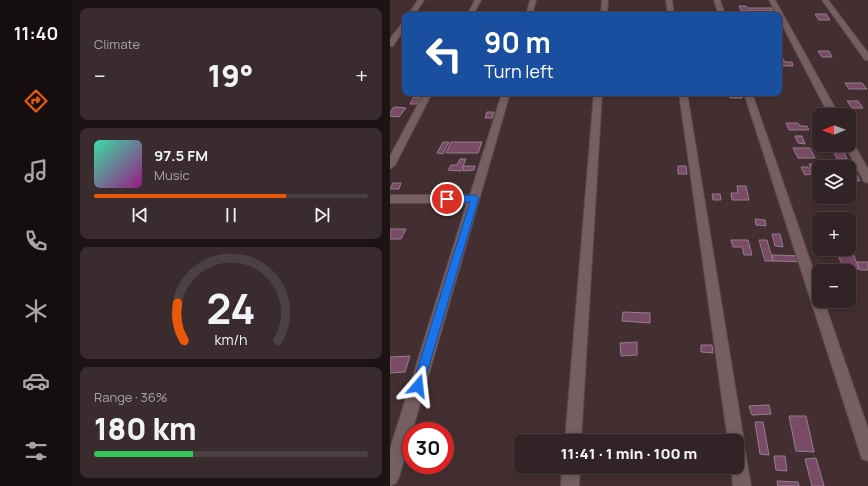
<!DOCTYPE html>
<html lang="en">
<head>
<meta charset="utf-8">
<style>
	body { margin:0; font-family:Manrope,sans-serif; background:#3a2b2e; color:#f1f3f6; height:100vh; display:flex; flex-direction:column; font-size:15px; white-space:nowrap }
	* { box-sizing:border-box; margin:0 }
	p { font-size:13px; color:#a8a4a7 }
	.icon { flex:none; width:22px; height:22px; fill:none; stroke:currentColor; stroke-width:2; stroke-linecap:round; stroke-linejoin:round }
	.map { position:relative; flex:1; overflow:hidden }
	.sheet { display:flex; flex-direction:column; gap:8px; padding:8px; background:#1c1315; width:318px }
	.sheet>* { flex:none }
	.banner { position:absolute; left:12px; top:12px; width:380px; height:84px; border-radius:8px; box-shadow:0 2px 10px #0003,0 0 0 1px #4d4043; background:#1a4fa0; color:#fff; overflow:hidden }
	.needle { width:26px; rotate:269deg }
	.tools { position:absolute; left:422px; top:108px; display:grid; gap:8px }
	.tools a { display:grid; place-items:center; width:44px; height:44px; border-radius:8px; background:#322326; box-shadow:0 2px 10px #0003,0 0 0 1px #4d4043; font-size:20px }
	.speed { position:absolute; left:12px; top:422px; display:flex; gap:8px; font-size:20px; font-weight:700; text-align:center }
	.speed>* { display:grid; place-content:center; width:52px; height:52px; border-radius:50%; background:#322326; box-shadow:0 2px 10px #0003,0 0 0 1px #4d4043; line-height:1 }
	.speed .limit { border:6px solid #d22; background:#fff; color:#111 }
	.pin { position:absolute; display:grid; place-items:center; width:34px; height:34px; color:#fff; margin:-17px; border:2px solid #fff; border-radius:50%; box-shadow:0 1px 4px #0007 }
	.me { position:absolute; width:44px; margin:-22px; rotate:17deg; stroke-linejoin:round; filter:drop-shadow(0 0 3px #0008) }
	.turn { display:flex; align-items:center; gap:14px; height:84px; padding:0 16px; font-size:18px }
	.turn .icon { width:52px; height:52px; stroke-width:2.5 }
	.turn b { display:block; font-size:28px; line-height:34px }
	.big { font-size:30px; font-weight:800; line-height:1.1 }
	.sheet .widget { flex:1; display:flex; flex-direction:column; justify-content:center; gap:6px; min-width:0; padding:0 14px; border-radius:8px; background:#3a2b2e }
	.sheet .dial { align-items:center; gap:0 }
	.dial svg { height:104px; overflow:visible; fill:none; stroke:#4d4043; stroke-width:7; stroke-linecap:round; text-anchor:middle }
	.dial text { fill:#f1f3f6; stroke:none }
	.song { display:flex; align-items:center; gap:12px }
	.cover { width:48px; height:48px; border-radius:6px; background:linear-gradient(135deg,hsl(160 70% 55%),hsl(310 70% 35%)) }
	.played { height:4px; border-radius:2px; background:linear-gradient(90deg,#ea580c 70%,#4d4043 70%) }
	.keys { display:flex; justify-content:space-around; direction:ltr }
	.heat { display:flex; justify-content:space-between; align-items:center; font-size:22px; direction:ltr }
	.charge { height:6px; border-radius:3px; background:linear-gradient(90deg,#34c759 36%,#4d4043 0) }
	.trip { position:absolute; left:124px; top:434px; width:230px; height:40px; border-radius:8px; background:#322326; box-shadow:0 2px 10px #0003,0 0 0 1px #4d4043; font-weight:800; line-height:40px; text-align:center }
	main { display:flex; flex:1; min-height:0 }
	.menu { display:flex; flex-direction:column; width:72px; justify-content:space-around; align-items:center; background:#140e0f; color:#a8a4a7 }
	.menu .icon { width:28px; height:28px }
	.menu .current { color:#ea580c }
	.menu b { font-size:18px; color:#f1f3f6 }
	.map>svg:first-child { display:block }
	.building { fill:#794b66; stroke:#947f8a }
	.lines { fill:none; stroke-linecap:round; stroke-linejoin:round }
	.street-casing { stroke:#5c4b4e; stroke-width:2 }
	.street { fill:#755f62; fill-rule:evenodd }
	.route { fill:#1a73e8; stroke:#114b97 }
</style>
</head>
<body>
<main>
<nav class="menu">
<b>11:40</b>
<svg class="icon current" aria-label="directions" viewBox="0 0 24 24"><path d="M12 3l9 9-9 9-9-9zM9 14v-3h6M13 9l2 2-2 2"/></svg>
<svg class="icon" aria-label="music" viewBox="0 0 24 24"><path d="M9 18V5l10-2v13"/><circle cx="6" cy="18" r="3"/><circle cx="16" cy="16" r="3"/></svg>
<svg class="icon" aria-label="phone" viewBox="0 0 24 24"><path d="M5 4h4l2 5-3 2q2 4 5 5l2-3 5 2v4C11 20 4 13 5 4z"/></svg>
<svg class="icon" aria-label="climate" viewBox="0 0 24 24"><path d="M12 3v18M4 7l16 10M4 17L20 7"/></svg>
<svg class="icon" aria-label="car" viewBox="0 0 24 24"><path d="M5 17H2v-5l4-1 3-4h7l3 4 3 1v5h-3M9 17h6M6 11h13"/><circle cx="7" cy="17" r="2"/><circle cx="17" cy="17" r="2"/></svg>
<svg class="icon" aria-label="filters" viewBox="0 0 24 24"><path d="M4 7h16M4 17h16"/><circle cx="9" cy="7" r="2"/><circle cx="15" cy="17" r="2"/></svg>
</nav>
<section class="sheet">
<div class="widget"><p>Climate</p>
<div class="heat"><a>−</a><b class="big">19°</b><a>+</a></div>
</div>
<div class="widget">
<div class="song"><i class="cover"></i><div><b>97.5 FM</b><p>Music</p></div></div>
<div class="played"></div>
<div class="keys"><svg class="icon" aria-label="previous" viewBox="0 0 24 24"><path d="M18 5L8 12l10 7zM5 5v14"/></svg><svg class="icon" aria-label="pause" viewBox="0 0 24 24"><path d="M8 5v14M16 5v14"/></svg><svg class="icon" aria-label="next" viewBox="0 0 24 24"><path d="M6 5l10 7-10 7zM19 5v14"/></svg></div>
</div>
<div class="widget dial"><svg viewBox="0 0 100 80">
<path d="M14 69A42 42 0 1 1 86 69"/>
<path d="M14 69A42 42 0 0 1 9 40" stroke="#ea580c"/>
<text x="50" y="56" font-size="32" font-weight="700">24</text>
<text x="50" y="72" font-size="11">km/h</text>
</svg></div>
<div class="widget"><p>Range · 36%</p><b class="big">180 km</b><div class="charge"></div></div>
</section>
<div class="map">
<svg width="478" height="486" viewBox="0 0 478 486">
	<rect width="100%" height="100%" fill="#432f32"/>
	<!-- building -->
	<path class="building" d="M349,6H356L357,8H385L387,11H351Z
		M425,14H436L440,20H429Z
		M428,51H439L442,57H432Z
		M389,57H392L395,62H402L403,66H391Z
		M455,83H472L477,89H459Z
		M339,93H351L352,98H340Z
		M24,97H30L27,104H20Z
		M457,101H468L473,108H462Z
		M4,107L16,108L9,117L0,116V112Z
		M455,110H462L465,115H457Z
		M97,112H104L102,118H95Z
		M396,123H408L410,126H417L419,130H399Z
		M405,136H412L415,144L408,143Z
		M53,142H59L53,154L47,153Z
		M61,142H92L88,153H56Z
		M441,146H452L457,159H447Z
		M403,148H420L425,158H408Z
		M70,159H76L71,171L58,170L61,165H67Z
		M419,164H426L429,174H423Z
		M74,166H85L84,170L73,171Z
		M288,166H296L297,174H288Z
		M411,167H418L422,174L415,175Z
		M459,175H467L470,181L459,180Z
		M3,183H11L9,189H0Z
		M347,186H356L359,200H342L341,193H348Z
		M322,194H330L331,200H323Z
		M365,219L375,220L376,226L366,225Z
		M0,229H16L11,239H0Z
		M382,234H390L393,247L385,246Z
		M341,240H358L362,255H354L352,247H343Z
		M369,240H377L383,261H375Z
		M447,253H463L469,269H454Z
		M382,255L413,256L415,262L383,261Z
		M467,262H478V270H470Z
		M233,312L260,313V323L232,321Z
		M247,342V355L231,356L230,343Z
		M311,345H322L323,353L311,352Z
		M20,356L15,372L0,373V357Z
		M379,405L381,414L362,415L359,406Z
		M399,416H416L424,452L406,451Z
		M365,422H373L379,455L370,454Z
		M384,456H395L397,471L386,470Z
		M426,458L434,486H422L415,459Z
		M387,481L408,482L409,486H388Z"/>
	<g class="lines">
		<defs>
			<path id="street" d="M28,0H34L24,15H18Z
				M85,0H91L83,15H77Z
				M140,0H146L142,15H136Z
				M212,0H218L217,15H211Z
				M276,0H282L284,15H278Z
				M324,0H330L335,15H329Z
				M379,0H385L449,115H439L389,19V15H387Z
				M432,0H438L478,53V60H475Z
				M15,21V28L3,46H0V39L13,22Z
				M34,93H42L5,165L0,169V156Z
				M112,93H120L9,477L6,483L0,486V449L77,203H0V195H80Z
				M204,93H212L191,441H175Z
				M289,93H297L354,441L353,445L355,451L361,486H343L341,467H347V441H338Z
				M354,93H362L429,286V301H434L478,429V461L472,459L470,453Z
				M459,140L462,141L478,169V183L474,182L455,145H459Z
				M172,467H190L189,486H171Z"/>
		</defs>
		<!-- street casing -->
		<use href="#street" class="street-casing"/>
		<!-- street -->
		<use href="#street" class="street"/>
	</g>
	<!-- route -->
	<path class="route" d="M85,195L89,198L33,386L32,390L28,392L23,390L22,386L80,202H57L52,199L57,196Z"/>
</svg>
<div class="tools">
<a><svg class="needle" viewBox="-14 -14 28 28"><path d="M0-13l5 13h-10z" fill="#e53935"/><path d="M0 13l5-13h-10z" fill="#a8a4a7"/></svg></a>
<a><svg class="icon" aria-label="layers" viewBox="0 0 24 24"><path d="M12 4l9 5-9 5-9-5zM3 14l9 5 9-5"/></svg></a>
<a>+</a>
<a>−</a>
</div>
<div class="speed"><div class="limit">30</div></div>
<div class="pin" style="left:57px;top:199px;background:#d93025"><svg class="icon" aria-label="arrive" viewBox="0 0 24 24"><path d="M6 21V4h12l-3 4 3 4H6"/></svg></div>
<svg class="me" style="left:28px;top:386px" viewBox="-20 -20 40 40"><path d="M0-17L14 15 0 8-14 15z" fill="#1a73e8" stroke="#fff" stroke-width="4"/></svg>
<div class="trip">11:41 · 1 min · 100 m</div>
<div class="banner">
<div class="turn"><svg class="icon" aria-label="left" viewBox="0 0 24 24"><path d="M17 20v-9H6M10 6l-5 5 5 5"/></svg><div><b>90 m</b>Turn left</div></div>
</div>
</div>
</main>
</body>
</html>
